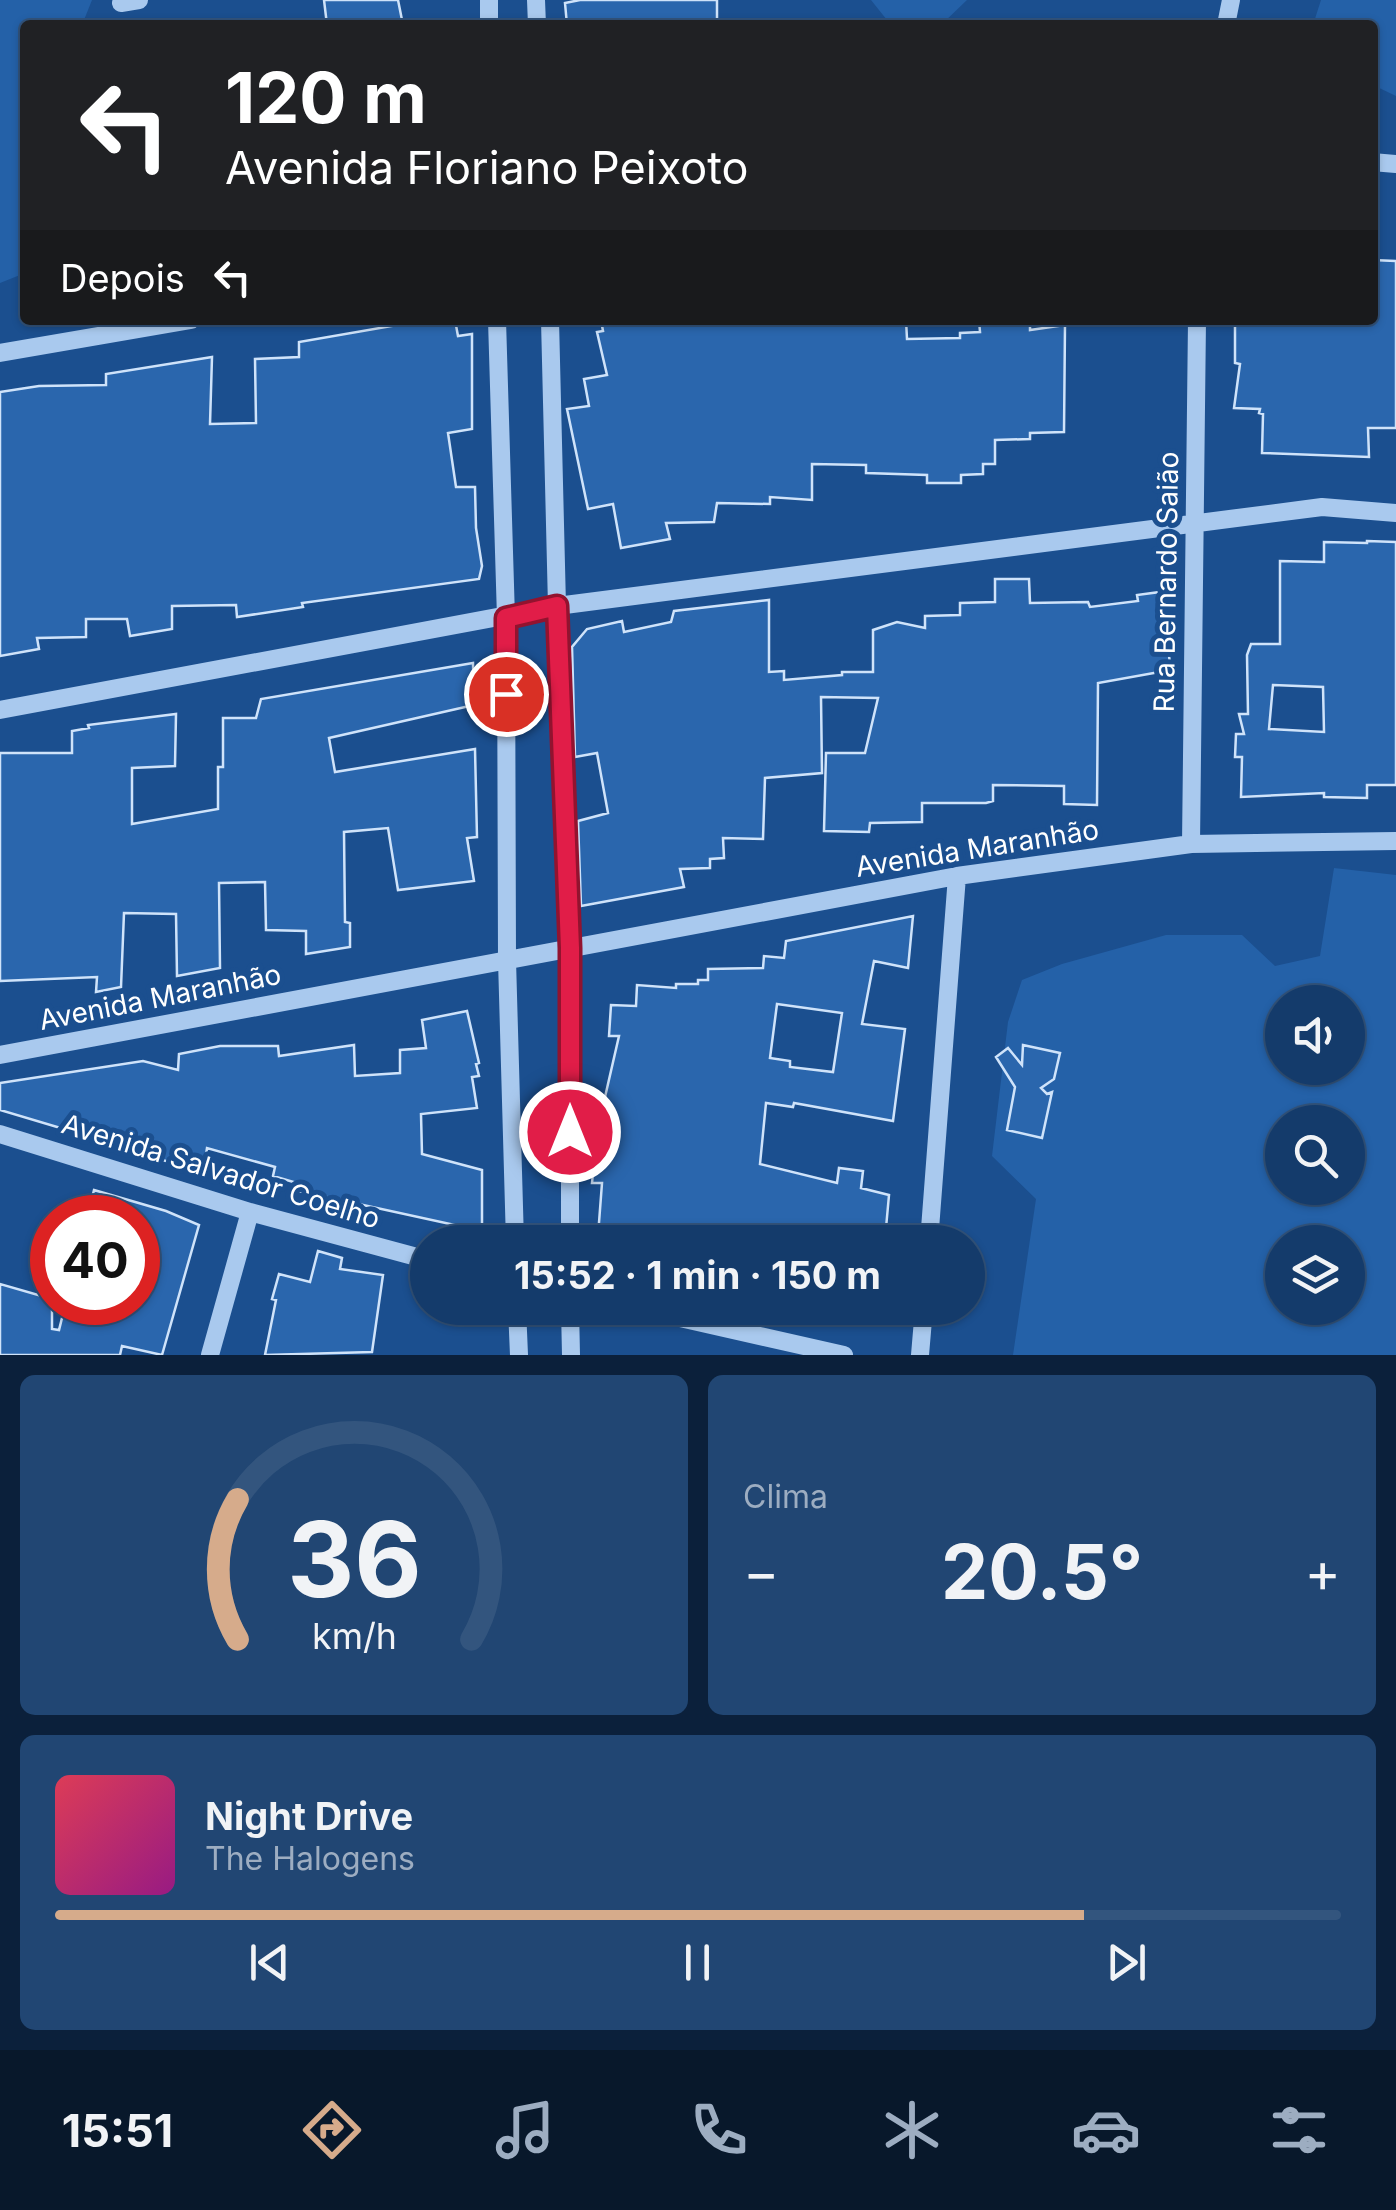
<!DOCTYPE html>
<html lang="pt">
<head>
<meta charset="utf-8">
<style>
	body { margin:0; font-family:Inter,sans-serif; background:#214673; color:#f1f3f6; height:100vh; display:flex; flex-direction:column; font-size:38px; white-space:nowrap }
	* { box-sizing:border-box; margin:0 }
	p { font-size:32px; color:#9dadc1 }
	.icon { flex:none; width:55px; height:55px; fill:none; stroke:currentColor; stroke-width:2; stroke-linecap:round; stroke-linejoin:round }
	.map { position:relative; height:1355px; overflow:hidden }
	.sheet { display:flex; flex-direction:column; gap:20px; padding:20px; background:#0b203b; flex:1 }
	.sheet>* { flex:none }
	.guide { position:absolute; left:20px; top:20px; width:1358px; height:305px; border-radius:10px; box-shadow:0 2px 8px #0004,0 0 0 2px #33557e; background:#202124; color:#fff; overflow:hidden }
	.tools { position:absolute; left:1265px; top:985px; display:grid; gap:20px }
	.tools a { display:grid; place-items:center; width:100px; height:100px; border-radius:50%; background:#143b6b; box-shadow:0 2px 8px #0004,0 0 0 2px #33557e; font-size:50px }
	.speed { position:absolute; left:30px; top:1195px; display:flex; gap:20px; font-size:50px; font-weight:700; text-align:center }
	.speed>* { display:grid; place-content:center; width:130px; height:130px; border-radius:50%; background:#143b6b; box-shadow:0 2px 8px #0004,0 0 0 2px #33557e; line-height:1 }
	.speed .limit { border:15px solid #d22; background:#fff; color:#111 }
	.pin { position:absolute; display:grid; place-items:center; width:85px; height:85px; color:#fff; margin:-42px; border:5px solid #fff; border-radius:50%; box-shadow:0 2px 10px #0007 }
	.me { position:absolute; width:110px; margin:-55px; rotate:0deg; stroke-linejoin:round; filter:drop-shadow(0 0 8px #0008) }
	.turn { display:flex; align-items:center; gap:35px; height:210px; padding:0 40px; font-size:45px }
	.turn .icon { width:130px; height:130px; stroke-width:2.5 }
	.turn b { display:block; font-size:70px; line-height:85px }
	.then { display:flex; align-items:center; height:95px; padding:0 40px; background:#0003; gap:20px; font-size:38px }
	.big { font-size:75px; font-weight:700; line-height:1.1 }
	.sheet .widget { flex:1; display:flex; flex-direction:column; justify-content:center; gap:15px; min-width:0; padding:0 35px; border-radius:15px; background:#214673 }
	.sheet .dial { align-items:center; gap:0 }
	.dial svg { height:260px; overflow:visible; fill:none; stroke:#33557e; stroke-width:7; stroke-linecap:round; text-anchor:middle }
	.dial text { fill:#f1f3f6; stroke:none }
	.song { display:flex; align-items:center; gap:30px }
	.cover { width:120px; height:120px; border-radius:15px; background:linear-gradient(135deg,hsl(350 70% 55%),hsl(310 70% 35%)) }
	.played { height:10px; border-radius:5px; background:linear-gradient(90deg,#d6ab8b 80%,#33557e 80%) }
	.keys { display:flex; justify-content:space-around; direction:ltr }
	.heat { display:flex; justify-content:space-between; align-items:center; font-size:55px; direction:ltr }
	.sheet .tiles { flex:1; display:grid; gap:20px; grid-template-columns:1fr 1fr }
	.widget:last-child { grid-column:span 2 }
	.trip { position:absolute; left:410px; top:1225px; width:575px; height:100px; border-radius:50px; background:#143b6b; box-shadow:0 2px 8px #0004,0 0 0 2px #33557e; font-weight:700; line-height:100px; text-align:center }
	.tab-bar { display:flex; height:160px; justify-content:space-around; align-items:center; background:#08182b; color:#9dadc1 }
	.tab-bar .icon { width:70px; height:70px }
	.tab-bar .on { color:#d6ab8b }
	.tab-bar b { font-size:45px; color:#f1f3f6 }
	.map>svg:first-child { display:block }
	.green { fill:#2461a8; fill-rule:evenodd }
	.building { fill:#2a66ad; stroke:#cfe3fa; stroke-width:2.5; fill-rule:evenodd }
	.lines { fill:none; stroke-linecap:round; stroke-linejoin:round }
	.minor { stroke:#a9c9ee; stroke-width:18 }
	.route-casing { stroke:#92132f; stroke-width:25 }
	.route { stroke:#e11d48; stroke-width:18 }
	.labels { text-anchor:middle; stroke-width:10; stroke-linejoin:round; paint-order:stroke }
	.street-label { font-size:28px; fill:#fff; stroke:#1b4f8f }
</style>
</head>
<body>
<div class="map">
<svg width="1396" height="1355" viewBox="0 0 1396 1355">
	<rect width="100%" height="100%" fill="#1b4f8f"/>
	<!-- green -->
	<path class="green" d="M0,0H92L82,25H25V273L0,283Z
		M871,0H967L941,25H891Z
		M1321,0H1396V96L1373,85L1372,25H1313Z
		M1334,868L1396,875V1355H1013L1036,1199L992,1156L1008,1022L1022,980L1062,964L1166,935H1242L1275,966L1320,956ZM1282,1002H1348V1068H1282ZM1282,1122H1348V1188H1282ZM1282,1242H1348V1308H1282Z"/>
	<!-- building -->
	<path class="building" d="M324,0H398L403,25H327Z
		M580,0H717V25H567L565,3Z
		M1372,260L1396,261V428H1368L1369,457L1262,453L1263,414L1259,413L1260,409L1234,408L1240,364L1235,363V320H1372Z
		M426,320H455L458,336L472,334V429L448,433L456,487H475L476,528L482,566L479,579L302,603L303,607L237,617L236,605L172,606V629L130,636L127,619H86V637L37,638L39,649L0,656V392L39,386L106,385V374L212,357L210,424L256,423L255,359L299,357V342Z
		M601,320H906L907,339L960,338V333L980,332L979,320H1030V330L1065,325L1064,432L1030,433V439L995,440V464H983V474L961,475V483H927V475L866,473V465L812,464V500L770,497V504L717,503L714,522L666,523L670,539L621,548L613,504L588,509L567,409L589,406L584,379L607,375L597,332L603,331Z
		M1367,541L1396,542V785H1367V798L1324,797V793L1241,797L1242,757H1235L1236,734H1244L1239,714H1248L1247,655L1251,644H1280V561L1324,562V542L1367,543ZM1273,685L1323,687L1324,732L1269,729Z
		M995,579H1029L1030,603L1088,602L1090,607L1138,601L1137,595L1160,592L1170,663L1163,664L1165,671L1098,683L1097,805L1064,804V786L993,785V801L986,803H922V822L870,823L869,832L824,831L826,753H865L878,698L821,697L822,773L765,778L763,839L723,838L724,858L710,859V868L680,869L684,887L581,906L578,821L608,813L597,753L575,757L572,647L587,629L622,621L624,632L671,622L674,611L769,600V672L784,671V680L842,675V672H873V630L897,622L925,628V616L960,615V603L995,602Z
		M473,663L474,705L329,738L335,772L475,749L477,837L467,838L474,881L398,890L388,828L344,832L345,922L350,923V947L306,954V931L266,930L265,882L219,883L220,968L177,976L176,914L124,913L121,987L96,992L97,977L0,981V753H72V731L89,728L88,725L176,714L175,766L132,768V824L218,809V767H223V718H256L261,699Z
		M913,916L908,968L874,961L862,1024L905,1029L893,1121L794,1103L793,1107L766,1103L760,1164L837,1183L839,1168L863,1171L861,1188L889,1195L885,1239L871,1235L869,1242H648L598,1236L602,1183H592L597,1132L619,1036H609L611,1005L636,1006L637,985L676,988V984H698V980H708V969L763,968L764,956L784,958L786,941ZM777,1004L842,1013L833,1072L790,1067V1061L770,1058Z
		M467,1011L479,1063L476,1064L479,1076L472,1077L477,1108L421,1114L422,1154L482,1170V1231L299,1191L300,1184L273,1176L275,1167L207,1148L204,1168L161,1160L162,1153L94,1138L0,1110V1083L143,1061L178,1070L179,1054L220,1046H278L279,1056L354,1045L355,1076L400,1073V1050L426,1048L422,1020Z
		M1023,1045L1060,1053L1054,1079L1041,1088L1047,1094L1052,1092L1042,1138L1007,1130L1015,1087L996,1057L1008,1048L1022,1065Z
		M94,1190L166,1211L199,1225L162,1355L122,1346L120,1355H0V1284L52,1299V1329L59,1330L66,1302H138V1218H87Z
		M318,1251L342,1258L340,1269L383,1275L372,1352L265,1355L276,1300L272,1299L279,1274L310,1282Z"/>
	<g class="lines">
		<!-- minor -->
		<path class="minor" d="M489,0V25
			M536,0L537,25
			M121,3L139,0
			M1226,25L1231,0
			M1372,162L1396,164
			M497,320L506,618L507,960L515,1242
			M550,320L557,606L570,948V1242
			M0,353L191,320
			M0,710L557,606L1322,507L1396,513
			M1191,844L1197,320
			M0,1055L957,876L1191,844L1396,841
			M0,1134L250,1212L428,1260
			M929,1242L957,876
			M517,1308L519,1355
			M570,1308L571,1355
			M636,1308L844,1355
			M210,1355L250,1212
			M920,1355L924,1308"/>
	</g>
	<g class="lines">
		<defs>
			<path id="route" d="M506,694V618L557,606L570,948V1132"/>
		</defs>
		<!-- route casing -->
		<use href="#route" class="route-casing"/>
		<!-- route -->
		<use href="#route" class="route"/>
	</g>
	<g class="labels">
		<!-- street labels -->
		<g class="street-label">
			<text transform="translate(1166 582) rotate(-89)" y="10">Rua Bernardo Saião</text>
			<text transform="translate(977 848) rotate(-9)" y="10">Avenida Maranhão</text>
			<text transform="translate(160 997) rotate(-11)" y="10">Avenida Maranhão</text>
			<text transform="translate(221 1171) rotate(17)" y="10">Avenida Salvador Coelho</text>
		</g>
	</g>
</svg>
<div class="tools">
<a><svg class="icon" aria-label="sound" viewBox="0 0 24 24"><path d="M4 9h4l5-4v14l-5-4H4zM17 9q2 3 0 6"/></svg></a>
<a><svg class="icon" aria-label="search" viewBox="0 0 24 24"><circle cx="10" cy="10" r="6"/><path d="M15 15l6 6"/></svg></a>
<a><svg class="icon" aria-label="layers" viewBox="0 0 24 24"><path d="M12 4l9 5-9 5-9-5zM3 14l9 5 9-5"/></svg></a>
</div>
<div class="speed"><div class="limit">40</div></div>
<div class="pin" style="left:506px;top:694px;background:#d93025"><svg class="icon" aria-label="arrive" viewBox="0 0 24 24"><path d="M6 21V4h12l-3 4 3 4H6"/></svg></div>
<svg class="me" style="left:570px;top:1132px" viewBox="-20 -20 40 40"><circle r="17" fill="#e11d48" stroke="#fff" stroke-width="3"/><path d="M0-11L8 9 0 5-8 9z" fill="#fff"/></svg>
<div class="trip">15:52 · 1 min · 150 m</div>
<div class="guide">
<div class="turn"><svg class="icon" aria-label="left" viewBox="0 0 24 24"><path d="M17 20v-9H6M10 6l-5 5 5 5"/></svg><div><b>120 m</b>Avenida Floriano Peixoto</div></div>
<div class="then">Depois<svg class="icon" aria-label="left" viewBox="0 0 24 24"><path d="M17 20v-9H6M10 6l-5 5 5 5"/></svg></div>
</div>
</div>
<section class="sheet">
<div class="tiles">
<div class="widget dial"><svg viewBox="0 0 100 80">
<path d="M14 69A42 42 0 1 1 86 69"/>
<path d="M14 69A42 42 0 0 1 14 26" stroke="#d6ab8b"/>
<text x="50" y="56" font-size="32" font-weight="700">36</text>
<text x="50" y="72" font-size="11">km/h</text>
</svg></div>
<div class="widget"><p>Clima</p>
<div class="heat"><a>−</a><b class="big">20.5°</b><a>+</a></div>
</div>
<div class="widget">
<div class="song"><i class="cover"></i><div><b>Night Drive</b><p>The Halogens</p></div></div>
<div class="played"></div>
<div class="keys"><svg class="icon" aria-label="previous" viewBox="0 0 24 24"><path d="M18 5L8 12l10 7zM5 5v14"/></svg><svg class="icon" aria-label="pause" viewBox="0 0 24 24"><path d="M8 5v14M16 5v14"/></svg><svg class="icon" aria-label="next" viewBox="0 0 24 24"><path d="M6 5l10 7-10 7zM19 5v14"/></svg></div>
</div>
</div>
</section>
<nav class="tab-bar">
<b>15:51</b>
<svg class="icon on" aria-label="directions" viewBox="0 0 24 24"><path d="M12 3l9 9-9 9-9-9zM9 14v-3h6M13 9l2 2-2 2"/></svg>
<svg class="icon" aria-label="music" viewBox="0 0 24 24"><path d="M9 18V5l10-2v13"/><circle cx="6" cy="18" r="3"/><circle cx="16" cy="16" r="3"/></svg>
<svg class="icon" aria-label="phone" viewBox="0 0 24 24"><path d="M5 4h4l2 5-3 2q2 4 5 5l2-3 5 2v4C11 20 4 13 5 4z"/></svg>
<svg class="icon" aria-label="climate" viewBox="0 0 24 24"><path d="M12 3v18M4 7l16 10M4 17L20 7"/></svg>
<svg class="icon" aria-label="car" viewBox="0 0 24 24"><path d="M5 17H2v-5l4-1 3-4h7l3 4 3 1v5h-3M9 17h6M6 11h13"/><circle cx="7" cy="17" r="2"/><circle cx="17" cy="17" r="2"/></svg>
<svg class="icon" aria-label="filters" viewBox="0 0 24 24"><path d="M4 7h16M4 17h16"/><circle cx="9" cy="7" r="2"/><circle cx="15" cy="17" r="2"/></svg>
</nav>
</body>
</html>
